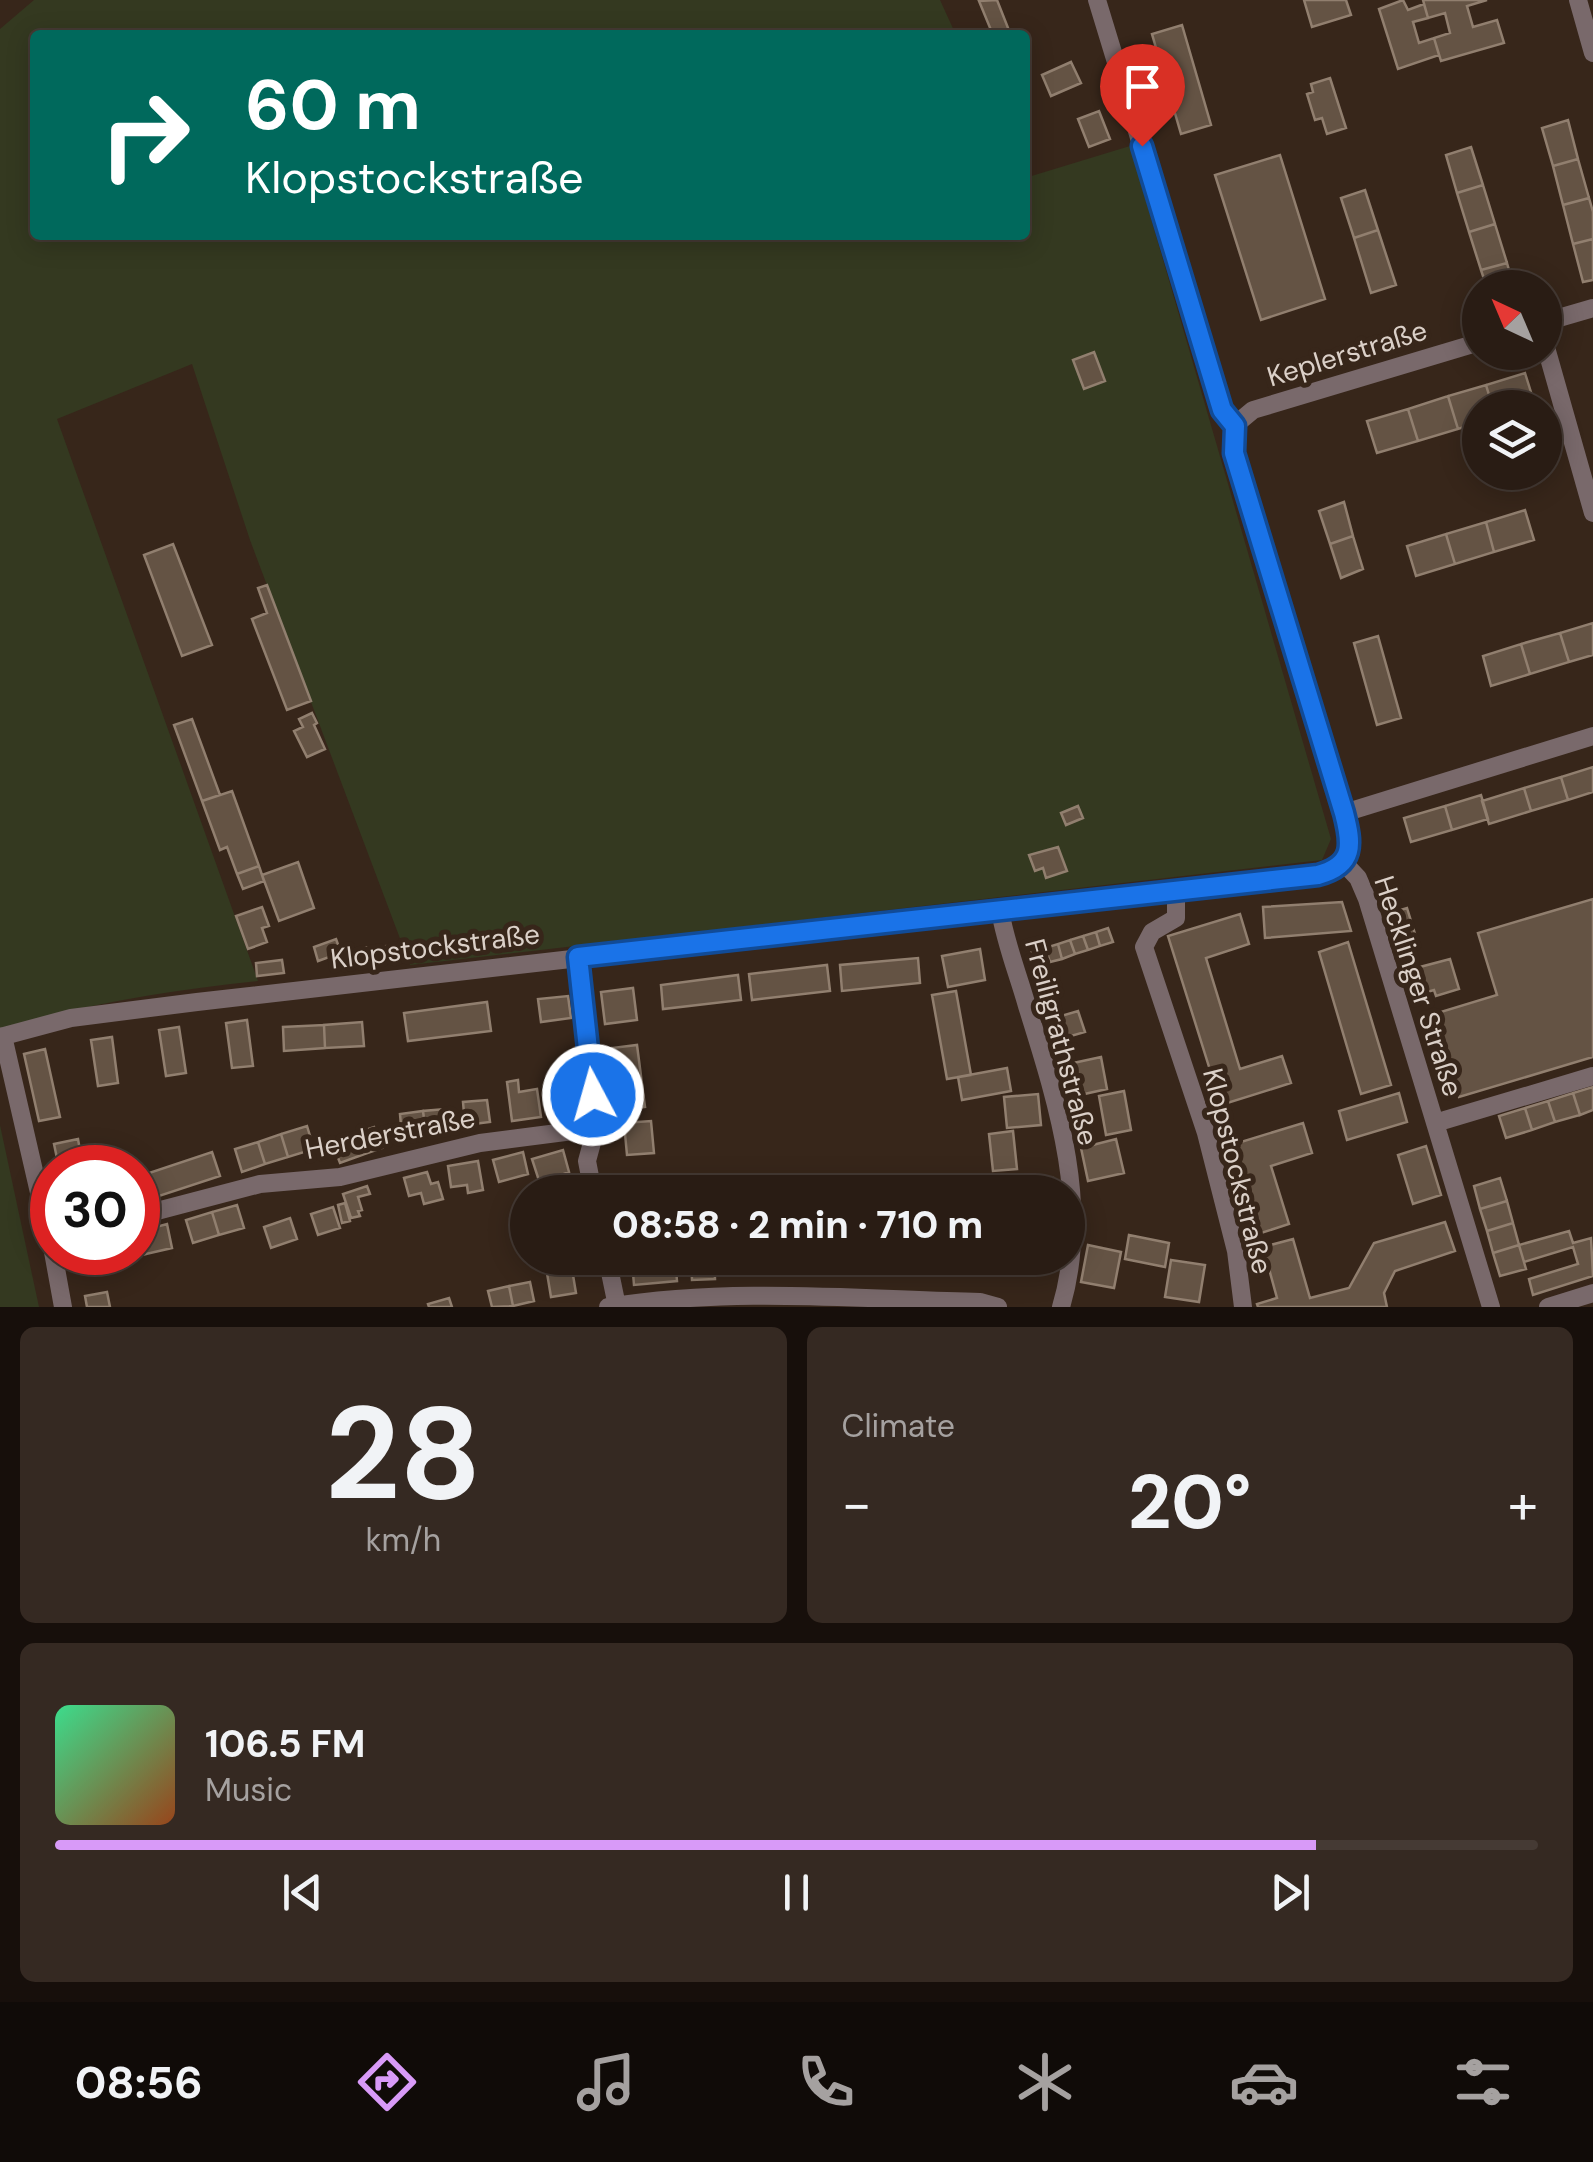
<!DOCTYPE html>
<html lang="en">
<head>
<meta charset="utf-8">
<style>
	body { margin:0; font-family:"DM Sans",sans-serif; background:#352922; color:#f1f3f6; height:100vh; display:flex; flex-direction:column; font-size:38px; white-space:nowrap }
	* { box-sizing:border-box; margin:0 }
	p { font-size:32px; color:#a5a1a0 }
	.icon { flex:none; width:55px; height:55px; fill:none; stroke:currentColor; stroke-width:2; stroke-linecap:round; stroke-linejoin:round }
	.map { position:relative; height:1307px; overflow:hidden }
	.sheet { display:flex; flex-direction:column; gap:20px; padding:20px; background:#170f0b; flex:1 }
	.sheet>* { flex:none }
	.hud { position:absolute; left:30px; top:30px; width:1000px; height:210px; border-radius:10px; box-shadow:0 5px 25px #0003,0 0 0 2px #453a34; background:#00695c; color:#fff; overflow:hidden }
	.needle { width:65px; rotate:316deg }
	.fabs { position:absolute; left:1462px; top:270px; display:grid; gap:20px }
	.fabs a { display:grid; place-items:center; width:100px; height:100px; border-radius:50%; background:#291c14; box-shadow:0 5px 25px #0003,0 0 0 2px #453a34; font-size:50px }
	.speed { position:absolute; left:30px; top:1145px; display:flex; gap:20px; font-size:50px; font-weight:700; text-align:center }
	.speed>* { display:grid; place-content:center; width:130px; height:130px; border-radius:50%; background:#291c14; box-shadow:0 5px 25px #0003,0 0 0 2px #453a34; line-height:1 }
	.speed .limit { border:15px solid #d22; background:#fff; color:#111 }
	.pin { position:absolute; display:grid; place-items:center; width:85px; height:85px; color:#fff; margin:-102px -42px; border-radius:50% 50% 50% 0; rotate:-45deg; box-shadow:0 0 10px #0007 }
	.pin .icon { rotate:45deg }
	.me { position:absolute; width:110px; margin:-55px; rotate:354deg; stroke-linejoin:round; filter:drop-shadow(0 0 8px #0008) }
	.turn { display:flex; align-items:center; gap:35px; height:210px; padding:0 50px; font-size:45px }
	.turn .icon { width:130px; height:130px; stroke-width:2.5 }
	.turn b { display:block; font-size:70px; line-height:85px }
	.big { font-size:75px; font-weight:800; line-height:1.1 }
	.sheet .card { flex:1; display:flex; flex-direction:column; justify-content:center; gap:15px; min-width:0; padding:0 35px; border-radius:15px; background:#352922 }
	.sheet .dial { align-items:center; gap:0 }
	.dial b { font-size:130px; line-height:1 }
	.song { display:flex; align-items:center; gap:30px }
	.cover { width:120px; height:120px; border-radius:15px; background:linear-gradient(135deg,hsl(150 70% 55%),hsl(20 70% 35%)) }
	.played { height:10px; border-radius:5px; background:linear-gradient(90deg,#d89af8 85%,#453a34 85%) }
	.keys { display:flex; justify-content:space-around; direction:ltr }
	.heat { display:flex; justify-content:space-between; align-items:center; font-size:55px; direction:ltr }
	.sheet .tiles { flex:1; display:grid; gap:20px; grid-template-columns:1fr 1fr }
	.card:last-child { grid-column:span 2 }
	.trip { position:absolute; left:510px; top:1175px; width:575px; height:100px; border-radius:50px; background:#291c14; box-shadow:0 5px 25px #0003,0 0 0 2px #453a34; font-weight:800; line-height:100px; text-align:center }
	.menu { display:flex; height:160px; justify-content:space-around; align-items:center; background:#100b08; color:#a5a1a0 }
	.menu .icon { width:70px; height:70px }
	.menu .on { color:#d89af8 }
	.menu b { font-size:45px; color:#f1f3f6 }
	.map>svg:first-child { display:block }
	.green { fill:#343920 }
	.building { fill:#645344; stroke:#917f6f; stroke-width:2.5 }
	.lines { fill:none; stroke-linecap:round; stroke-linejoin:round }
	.minor { stroke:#79696b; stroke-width:18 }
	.route-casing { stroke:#114b97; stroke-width:25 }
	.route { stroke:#1a73e8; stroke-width:18 }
	.labels { text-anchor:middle; stroke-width:10; stroke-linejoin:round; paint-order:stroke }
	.street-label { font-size:28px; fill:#dbd0c8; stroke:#37261a }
</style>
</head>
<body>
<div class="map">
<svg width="1593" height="1307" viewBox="0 0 1593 1307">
	<rect width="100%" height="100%" fill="#37261a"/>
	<!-- green -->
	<path class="green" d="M34,0H940L956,35H35V235H1025V178L1130,146L1331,839L1322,860L410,965L250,540L192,364L57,419L258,981C170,990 85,1004 0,1029V29Z
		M0,1125L39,1307H0Z"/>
	<!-- building -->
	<path class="building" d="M997,0L1010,33L1004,35H993L979,1Z
		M1304,0H1346L1351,15L1312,27Z
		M1403,0L1408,10L1424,4L1428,18L1413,22L1419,43L1434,38L1439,55L1398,69L1379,9Z
		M1423,0H1487L1467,6L1473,27L1497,20L1504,43L1441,61L1434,38L1450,33L1445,13L1428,18Z
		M1182,25L1211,125L1181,134L1152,34Z
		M1071,62L1081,83L1051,96L1042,75Z
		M1330,78L1346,128L1327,134L1322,118L1315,120L1307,94L1313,92L1311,84Z
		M1099,111L1110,139L1089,147L1078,119Z
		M1568,120L1578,159L1553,166L1542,128Z
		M1471,147L1483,185L1457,193L1446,155Z
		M1280,155L1325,299L1261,320L1215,175Z
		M1578,159L1589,198L1563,205L1553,166Z
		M1483,185L1495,224L1469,232L1457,193Z
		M1365,190L1378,230L1354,238L1341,198Z
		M1589,198L1593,212V239L1573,244L1563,205Z
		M1495,224L1507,263L1481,270L1469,232Z
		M1378,230L1396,285L1371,293L1354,238Z
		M1593,239V280L1583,282L1573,244Z
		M1507,263L1514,288H1487L1481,270Z
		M1094,352L1105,381L1084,389L1073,360Z
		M1525,373L1535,405L1493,408L1486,385Z
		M1486,385L1493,408H1480V422L1458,429L1448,396Z
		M1448,396L1458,429L1418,441L1408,409Z
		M1408,409L1418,441L1377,453L1367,421Z
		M1344,502L1353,536L1330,544L1319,511Z
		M1525,510L1534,540L1494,552L1486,522Z
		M1486,522L1494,552L1455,564L1446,534Z
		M1446,534L1455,564L1416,576L1407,546Z
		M1353,536L1363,569L1341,578L1330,544Z
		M173,544L212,645L182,656L144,555Z
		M267,585L311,701L287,710L252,619L267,613L258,588Z
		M1593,623V655L1569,662L1560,633Z
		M1560,633L1569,662L1530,674L1521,644Z
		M1378,636L1401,718L1377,725L1354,643Z
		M1521,644L1530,674L1491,686L1483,656Z
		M312,713L317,723L314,725L325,749L307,757L294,731L303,727L299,719Z
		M192,719L220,795L202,801L174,725Z
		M1593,767V792L1568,800L1561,777Z
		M1561,777L1568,800L1531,811L1524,788Z
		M1524,788L1531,811L1489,824L1482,801Z
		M232,791L259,866L237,874L227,847L220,850L202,801Z
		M1481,795L1488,819L1452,830L1445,806Z
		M1078,806L1083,818L1066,825L1061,813Z
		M1445,806L1452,830L1411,842L1404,818Z
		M1058,847L1067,871L1046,878L1043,868L1035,871L1029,855Z
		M298,862L314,908L279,921L262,875Z
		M259,866L264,881L243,889L237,874Z
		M1593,899V1057L1459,1097L1434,1014L1497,995L1478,933Z
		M1342,902L1351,931L1265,938L1263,907Z
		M262,907L269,926L262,928L267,942L248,949L236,916Z
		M1407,908L1415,934L1398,939L1390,913Z
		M1240,914L1249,944L1206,958L1240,1069L1282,1056L1291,1083L1221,1105L1168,936Z
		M1108,928L1113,942L1100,946L1096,932Z
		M1096,932L1100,946L1088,950L1083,936Z
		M1083,936L1088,950L1075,954L1070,940Z
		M336,939L345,964L333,968L329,957L318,961L314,947Z
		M1070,940L1075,954L1062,959L1058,944Z
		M1348,942L1391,1085L1361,1094L1319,952Z
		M1058,944L1062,959L1050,962L1045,948Z
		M401,945L402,961L361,964L360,948Z
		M1045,948L1050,962L1037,966L1032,952Z
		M980,949L985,980L948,987L942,956Z
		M918,958L920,983L842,991L840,965Z
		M1450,959L1459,989L1436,996L1434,990L1427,992L1420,967Z
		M282,960L284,973L257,976L256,963Z
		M827,965L830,991L752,1000L749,974Z
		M738,975L741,1000L663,1009L661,985Z
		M633,988L637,1020L605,1024L601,992Z
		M956,991L971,1075L947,1079L932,995Z
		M568,996L571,1018L541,1022L538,999Z
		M487,1002L491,1031L408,1041L404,1013Z
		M1078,1011L1085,1032L1057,1040L1051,1019Z
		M247,1020L253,1066L232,1068L226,1023Z
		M362,1022L364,1046L325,1048L324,1025Z
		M324,1025L325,1048L284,1051L283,1027Z
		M179,1027L186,1073L166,1076L159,1030Z
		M112,1037L118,1083L98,1086L91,1040Z
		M637,1045L645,1107L621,1110L612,1048Z
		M45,1049L60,1117L39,1121L24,1054Z
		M1101,1057L1107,1089L1071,1097L1064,1065Z
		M1007,1068L1011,1091L962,1100L958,1077Z
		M576,1077L579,1100L556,1103L553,1080Z
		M518,1080L519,1092L537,1089L541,1117L512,1121L507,1082Z
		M1593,1087V1110L1580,1115L1573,1093Z
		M1124,1091L1131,1130L1106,1135L1099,1096Z
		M1399,1093L1407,1122L1347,1140L1339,1111Z
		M1573,1093L1580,1115L1555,1122L1548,1101Z
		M1038,1094L1041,1125L1007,1128L1004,1097Z
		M487,1100L490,1122L465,1125L463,1102Z
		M1548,1101L1555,1122L1532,1130L1525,1108Z
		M1525,1108L1532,1130L1506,1138L1499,1116Z
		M445,1109L447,1132L426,1134L423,1111Z
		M423,1111L426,1134L402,1137L400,1114Z
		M651,1121L654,1153L627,1155L624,1123Z
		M1303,1123L1312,1153L1271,1166L1289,1224L1258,1234L1231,1145Z
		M307,1126L314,1149L288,1157L281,1134Z
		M374,1127L382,1148L362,1155L354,1134Z
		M1013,1131L1017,1169L993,1171L989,1134Z
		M281,1134L288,1157L265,1164L258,1142Z
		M354,1134L362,1155L340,1163L332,1142Z
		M78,1139L83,1168H59L54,1144Z
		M1116,1139L1124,1173L1088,1181L1081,1148Z
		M258,1142L265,1164L242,1172L235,1149Z
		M1426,1146L1441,1195L1413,1204L1398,1155Z
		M563,1150L569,1172L561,1175L563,1183L542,1190L532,1159Z
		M212,1152L220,1176L156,1197L149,1173Z
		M523,1152L528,1174L499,1182L493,1160Z
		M478,1161L483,1190L468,1193L467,1185L451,1187L448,1166Z
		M427,1172L431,1184L438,1182L443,1199L424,1204L421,1193L409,1196L404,1178Z
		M1053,1178L1054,1192H1020L1019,1181Z
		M1500,1178L1507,1201L1480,1209L1474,1186Z
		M900,1185L901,1192H862L861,1189Z
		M367,1186L370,1194L358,1197L362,1210L358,1211L360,1216L351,1218L343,1194Z
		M983,1186L984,1192H945L944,1190Z
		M1507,1201L1513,1223L1487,1231L1480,1209Z
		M345,1203L350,1221L342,1223L338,1205Z
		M237,1205L244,1228L219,1235L212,1212Z
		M333,1207L340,1228L318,1235L311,1214Z
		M212,1212L219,1235L193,1243L186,1220Z
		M290,1218L297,1239L271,1248L264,1227Z
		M1445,1222L1455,1251L1395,1271L1384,1293L1387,1307H1258L1257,1304L1277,1298L1263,1247L1293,1239L1310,1298L1349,1288L1374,1243Z
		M1513,1223L1519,1245L1493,1253L1487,1231Z
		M167,1224L172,1248L146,1254L141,1231Z
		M138,1231H141L146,1254L121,1260L119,1252H138Z
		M1569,1231L1573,1243L1591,1238L1593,1276L1533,1295L1529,1279L1578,1264L1573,1247L1524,1262L1519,1245Z
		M1129,1235L1169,1243L1165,1267L1125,1259Z
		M1088,1245L1121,1252L1114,1288L1081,1282Z
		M1519,1245L1526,1269L1500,1276L1493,1253Z
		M675,1258L677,1281L634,1285L632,1261Z
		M691,1258H714L715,1279L692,1280Z
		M1171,1260L1205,1265L1199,1302L1165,1297Z
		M572,1269L576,1293L551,1297L547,1273Z
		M530,1282L534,1301L513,1306L509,1286Z
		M509,1286L513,1306L492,1307L488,1291Z
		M107,1292L110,1307H87L85,1296Z
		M449,1298L452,1307H429L428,1304Z"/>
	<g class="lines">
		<!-- minor -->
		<path class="minor" d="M1097,0L1222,410L1235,425
			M1578,0L1593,53
			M1545,322L1593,308
			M1545,344L1593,513
			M1235,425L1253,410L1480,342
			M1344,813L1593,736
			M1343,862L1358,878L1367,899L1491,1307
			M1176,891V918L1152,932L1144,947L1206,1133L1236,1251L1243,1307
			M1000,910C1005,942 1018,974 1027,1006C1057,1102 1091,1207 1061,1307
			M578,957L596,1128L587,1161L593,1192
			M3,1036L52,1249
			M0,1037L71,1018L197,1002L1329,872C1345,864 1351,852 1350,834L1234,453L1235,425
			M1435,1123L1593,1076
			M138,1216L260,1184L340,1177L480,1143L596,1128
			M53,1252L63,1307
			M607,1258L617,1306
			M608,1307C730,1287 858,1299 980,1302L998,1307
			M1548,1307L1593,1293"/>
	</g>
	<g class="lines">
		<defs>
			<path id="route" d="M593,1095L578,957L1318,875C1355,865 1352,844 1344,813L1234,453L1235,426L1222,410L1142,146"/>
		</defs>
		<!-- route casing -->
		<use href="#route" class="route-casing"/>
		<!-- route -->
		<use href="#route" class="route"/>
	</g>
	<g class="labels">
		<!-- street labels -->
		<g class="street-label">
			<text transform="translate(1347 353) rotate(-17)" y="10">Keplerstraße</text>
			<text transform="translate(435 946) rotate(-7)" y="10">Klopstockstraße</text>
			<text transform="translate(1419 986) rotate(72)" y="10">Hecklinger Straße</text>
			<text transform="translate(1062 1042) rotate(75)" y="10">Freiligrathstraße</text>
			<text transform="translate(390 1133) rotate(-11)" y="10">Herderstraße</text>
			<text transform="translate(1238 1171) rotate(76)" y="10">Klopstockstraße</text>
		</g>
	</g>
</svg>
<div class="fabs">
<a><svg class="needle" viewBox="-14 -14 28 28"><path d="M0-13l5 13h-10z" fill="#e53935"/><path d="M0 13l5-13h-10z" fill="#a5a1a0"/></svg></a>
<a><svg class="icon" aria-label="layers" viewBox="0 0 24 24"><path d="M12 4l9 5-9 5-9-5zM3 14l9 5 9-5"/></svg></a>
</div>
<div class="speed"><div class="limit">30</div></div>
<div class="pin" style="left:1142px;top:146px;background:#d93025"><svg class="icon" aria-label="arrive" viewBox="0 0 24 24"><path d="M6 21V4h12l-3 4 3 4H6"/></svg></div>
<svg class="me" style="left:593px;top:1095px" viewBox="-20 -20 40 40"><circle r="17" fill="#1a73e8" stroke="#fff" stroke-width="3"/><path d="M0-11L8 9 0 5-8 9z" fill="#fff"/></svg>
<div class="trip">08:58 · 2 min · 710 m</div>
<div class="hud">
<div class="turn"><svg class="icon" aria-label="right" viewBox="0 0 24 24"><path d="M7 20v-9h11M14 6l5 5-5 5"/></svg><div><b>60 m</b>Klopstockstraße</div></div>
</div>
</div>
<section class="sheet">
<div class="tiles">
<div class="card dial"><b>28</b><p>km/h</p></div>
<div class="card"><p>Climate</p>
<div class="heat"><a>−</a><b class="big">20°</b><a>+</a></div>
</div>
<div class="card">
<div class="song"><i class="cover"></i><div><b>106.5 FM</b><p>Music</p></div></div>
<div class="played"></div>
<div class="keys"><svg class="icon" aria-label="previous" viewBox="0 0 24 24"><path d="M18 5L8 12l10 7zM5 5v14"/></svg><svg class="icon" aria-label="pause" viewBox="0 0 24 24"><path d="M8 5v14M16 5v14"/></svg><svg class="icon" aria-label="next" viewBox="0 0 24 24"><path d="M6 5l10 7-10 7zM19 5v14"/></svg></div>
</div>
</div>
</section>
<nav class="menu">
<b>08:56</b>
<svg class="icon on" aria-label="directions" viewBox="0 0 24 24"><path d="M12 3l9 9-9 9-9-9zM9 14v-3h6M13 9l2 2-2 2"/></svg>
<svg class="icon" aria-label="music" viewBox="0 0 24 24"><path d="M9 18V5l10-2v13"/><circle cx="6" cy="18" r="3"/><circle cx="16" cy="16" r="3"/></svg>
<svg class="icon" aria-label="phone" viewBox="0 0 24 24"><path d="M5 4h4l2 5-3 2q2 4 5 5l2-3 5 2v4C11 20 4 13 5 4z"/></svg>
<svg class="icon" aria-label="climate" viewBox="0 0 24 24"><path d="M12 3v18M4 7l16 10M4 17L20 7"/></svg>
<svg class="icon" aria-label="car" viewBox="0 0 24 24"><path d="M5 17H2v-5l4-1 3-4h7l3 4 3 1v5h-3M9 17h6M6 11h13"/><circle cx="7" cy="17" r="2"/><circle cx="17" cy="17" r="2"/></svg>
<svg class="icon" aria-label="filters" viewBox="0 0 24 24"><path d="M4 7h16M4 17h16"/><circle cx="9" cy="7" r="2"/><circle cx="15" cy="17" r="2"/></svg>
</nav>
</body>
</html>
